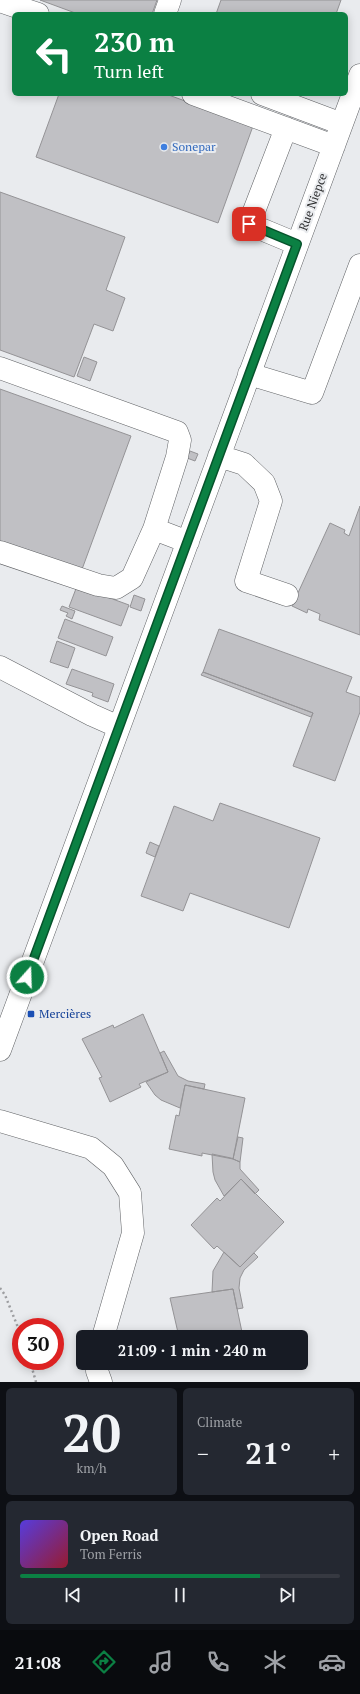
<!DOCTYPE html>
<html lang="en">
<head>
<meta charset="utf-8">
<style>
	body { margin:0; font-family:"PT Serif",serif; background:#242831; color:#f1f3f6; height:100vh; display:flex; flex-direction:column; font-size:15px; white-space:nowrap }
	* { box-sizing:border-box; margin:0 }
	p { font-size:13px; color:#9ea1a6 }
	.icon { flex:none; width:22px; height:22px; fill:none; stroke:currentColor; stroke-width:2; stroke-linecap:round; stroke-linejoin:round }
	.map { position:relative; height:1382px; overflow:hidden }
	.details { display:flex; flex-direction:column; gap:6px; padding:6px; background:#0d0f14; flex:1 }
	.details>* { flex:none }
	.banner { position:absolute; left:12px; top:12px; width:336px; height:84px; border-radius:6px; box-shadow:0 2px 10px #0003; background:#0b8043; color:#fff; overflow:hidden }
	.speed { position:absolute; left:12px; top:1318px; display:flex; gap:8px; font-size:20px; font-weight:700; text-align:center }
	.speed>* { display:grid; place-content:center; width:52px; height:52px; border-radius:50%; background:#171b24; box-shadow:0 2px 10px #0003; line-height:1 }
	.speed .limit { border:6px solid #d22; background:#fff; color:#111 }
	.pin { position:absolute; display:grid; place-items:center; width:34px; height:34px; color:#fff; margin:-17px; border-radius:8px; box-shadow:0 2px 6px #0006 }
	.me { position:absolute; width:44px; margin:-22px; rotate:20deg; stroke-linejoin:round; filter:drop-shadow(0 0 3px #0008) }
	.turn { display:flex; align-items:center; gap:14px; height:84px; padding:0 16px; font-size:18px }
	.turn .icon { width:52px; height:52px; stroke-width:2.5 }
	.turn b { display:block; font-size:28px; line-height:34px }
	.big { font-size:30px; font-weight:800; line-height:1.1 }
	.details .widget { flex:1; display:flex; flex-direction:column; justify-content:center; gap:6px; min-width:0; padding:0 14px; border-radius:6px; background:#242831 }
	.details .dial { align-items:center; gap:0 }
	.dial b { font-size:52px; line-height:1 }
	.song { display:flex; align-items:center; gap:12px }
	.cover { width:48px; height:48px; border-radius:6px; background:linear-gradient(135deg,hsl(250 70% 55%),hsl(350 70% 35%)) }
	.played { height:4px; border-radius:2px; background:linear-gradient(90deg,#0b8043 75%,#363941 75%) }
	.keys { display:flex; justify-content:space-around; direction:ltr }
	.heat { display:flex; justify-content:space-between; align-items:center; font-size:22px; direction:ltr }
	.details .tiles { flex:1; display:grid; gap:6px; grid-template-columns:1fr 1fr }
	.widget:last-child { grid-column:span 2 }
	.trip { position:absolute; left:76px; top:1330px; width:232px; height:40px; border-radius:6px; background:#171b24; box-shadow:0 2px 10px #0003; font-weight:800; line-height:40px; text-align:center }
	.menu { display:flex; height:64px; justify-content:space-around; align-items:center; background:#090b0e; color:#9ea1a6 }
	.menu .icon { width:28px; height:28px }
	.menu .active { color:#0b8043 }
	.menu b { font-size:18px; color:#f1f3f6 }
	.map>svg:first-child { display:block }
	.building { fill:#c0c0c4; stroke:#949396 }
	.lines { fill:none; stroke-linecap:round; stroke-linejoin:round }
	.minor-casing { stroke:#616366; stroke-width:23 }
	.path { stroke:#9d9ea1; stroke-width:2.5; stroke-dasharray:2 3; stroke-linecap:butt }
	.minor { stroke:#fff; stroke-width:22 }
	.route-casing { stroke:#07532c; stroke-width:10 }
	.route { stroke:#0b8043; stroke-width:7 }
	.shop-dot { fill:#3f7fe0; stroke:#e9ebee; stroke-width:1.5 }
	.transit-dot { fill:#1a4fb4; stroke:#e9ebee; stroke-width:1.5 }
	.labels { text-anchor:middle; stroke-width:4; stroke-linejoin:round; paint-order:stroke }
	.shop-label { font-size:12px; fill:#366cbe; stroke:#e9ebee; text-anchor:start }
	.street-label { font-size:12px; fill:#2e2f30; stroke:#e9ebee }
	.transit-label { font-size:12px; fill:#164399; stroke:#e9ebee; text-anchor:start }
</style>
</head>
<body>
<div class="map">
<svg width="360" height="1382" viewBox="0 0 360 1382">
	<rect width="100%" height="100%" fill="#e9ebee"/>
	<!-- building -->
	<path class="building" d="M40,0H157L152,14H78Z
		M221,0H341L336,14H216Z
		M59,94H166L253,126L218,223L36,157Z
		M0,192L125,237L106,290L125,298L113,331L94,324L74,377L0,350Z
		M84,357L97,362L90,381L77,376Z
		M0,389L131,436L81,572L0,542Z
		M190,451L198,454L195,461L187,458Z
		M360,506V635L319,620L320,614L308,609L307,613L292,606L330,523L345,530L344,533L349,536Z
		M77,586L129,605L121,626L69,607Z
		M134,595L145,599L141,611L130,607Z
		M62,606L75,611L72,619L66,616L68,613L60,610Z
		M65,619L113,637L106,656L58,638Z
		M219,629L352,677L346,692L360,697V712L335,781L293,766L313,713L203,672Z
		M57,641L75,648L68,668L50,662Z
		M72,669L114,684L108,702L92,696L93,693L66,684Z
		M203,672L313,713L311,717L201,675Z
		M220,803L320,838L289,928L190,893L183,911L141,896L174,806L213,821Z
		M150,842L159,846L155,857L146,853Z
		M143,1014L168,1072L139,1084L141,1087L110,1102L99,1078L102,1077L82,1039L113,1025L114,1028Z
		M164,1051L178,1076L188,1081L205,1084L204,1089L185,1085L180,1108L161,1100L155,1095L146,1082L168,1072L160,1053Z
		M185,1085L245,1098L233,1159L202,1153V1156L169,1149L176,1115L179,1116Z
		M238,1137L243,1138L240,1162L233,1159Z
		M212,1154L231,1158L240,1162V1169L259,1190L255,1194L241,1179L224,1196L215,1180L213,1172Z
		M241,1179L284,1222L240,1267L217,1246L214,1249L191,1225L217,1198L220,1201Z
		M224,1252L240,1267L254,1253L258,1257L244,1270L240,1278L239,1288L243,1308L237,1309L233,1289L212,1292L213,1271Z
		M233,1289L243,1337H179L170,1298Z"/>
	<g class="lines">
		<defs>
			<path id="minor" d="M0,1L38,14
				M165,14L170,0
				M193,94L334,146
				M262,94L342,124
				M286,128L249,224L297,244
				M0,368L177,432L180,440L177,457L154,529L132,578L116,588L98,585L0,552
				M249,374L312,393L360,265
				M219,456L244,464L264,483L271,501L246,581L287,595
				M154,529L188,542
				M0,667L92,715L119,727
				M0,1050L360,75
				M0,1121L91,1148L113,1166L130,1193L133,1233L103,1337
				M98,1363L97,1371L101,1382"/>
		</defs>
		<!-- minor casing -->
		<use href="#minor" class="minor-casing"/>
		<!-- path -->
		<path class="path" d="M0,1288L5,1295L21,1335
			M30,1361L36,1382"/>
		<!-- minor -->
		<use href="#minor" class="minor"/>
	</g>
	<g class="lines">
		<defs>
			<path id="route" d="M27,977L297,244L249,224"/>
		</defs>
		<!-- route casing -->
		<use href="#route" class="route-casing"/>
		<!-- route -->
		<use href="#route" class="route"/>
	</g>
	<!-- markers -->
	<circle class="shop-dot" cx="164" cy="147" r="4"/>
	<rect class="transit-dot" x="27" y="1010" width="8" height="8" rx="2"/>
	<g class="labels">
		<!-- shop labels -->
		<g class="shop-label">
			<text x="172" y="151">Sonepar</text>
		</g>
		<!-- street labels -->
		<g class="street-label">
			<text transform="translate(313 202) rotate(-70)" y="4">Rue Niepce</text>
		</g>
		<!-- transit labels -->
		<g class="transit-label">
			<text x="39" y="1018">Mercières</text>
		</g>
	</g>
</svg>
<div class="speed"><div class="limit">30</div></div>
<div class="pin" style="left:249px;top:224px;background:#d93025"><svg class="icon" aria-label="arrive" viewBox="0 0 24 24"><path d="M6 21V4h12l-3 4 3 4H6"/></svg></div>
<svg class="me" style="left:27px;top:977px" viewBox="-20 -20 40 40"><circle r="17" fill="#0b8043" stroke="#fff" stroke-width="3"/><path d="M0-11L8 9 0 5-8 9z" fill="#fff"/></svg>
<div class="trip">21:09 · 1 min · 240 m</div>
<div class="banner">
<div class="turn"><svg class="icon" aria-label="left" viewBox="0 0 24 24"><path d="M17 20v-9H6M10 6l-5 5 5 5"/></svg><div><b>230 m</b>Turn left</div></div>
</div>
</div>
<section class="details">
<div class="tiles">
<div class="widget dial"><b>20</b><p>km/h</p></div>
<div class="widget"><p>Climate</p>
<div class="heat"><a>−</a><b class="big">21°</b><a>+</a></div>
</div>
<div class="widget">
<div class="song"><i class="cover"></i><div><b>Open Road</b><p>Tom Ferris</p></div></div>
<div class="played"></div>
<div class="keys"><svg class="icon" aria-label="previous" viewBox="0 0 24 24"><path d="M18 5L8 12l10 7zM5 5v14"/></svg><svg class="icon" aria-label="pause" viewBox="0 0 24 24"><path d="M8 5v14M16 5v14"/></svg><svg class="icon" aria-label="next" viewBox="0 0 24 24"><path d="M6 5l10 7-10 7zM19 5v14"/></svg></div>
</div>
</div>
</section>
<nav class="menu">
<b>21:08</b>
<svg class="icon active" aria-label="directions" viewBox="0 0 24 24"><path d="M12 3l9 9-9 9-9-9zM9 14v-3h6M13 9l2 2-2 2"/></svg>
<svg class="icon" aria-label="music" viewBox="0 0 24 24"><path d="M9 18V5l10-2v13"/><circle cx="6" cy="18" r="3"/><circle cx="16" cy="16" r="3"/></svg>
<svg class="icon" aria-label="phone" viewBox="0 0 24 24"><path d="M5 4h4l2 5-3 2q2 4 5 5l2-3 5 2v4C11 20 4 13 5 4z"/></svg>
<svg class="icon" aria-label="climate" viewBox="0 0 24 24"><path d="M12 3v18M4 7l16 10M4 17L20 7"/></svg>
<svg class="icon" aria-label="car" viewBox="0 0 24 24"><path d="M5 17H2v-5l4-1 3-4h7l3 4 3 1v5h-3M9 17h6M6 11h13"/><circle cx="7" cy="17" r="2"/><circle cx="17" cy="17" r="2"/></svg>
</nav>
</body>
</html>
